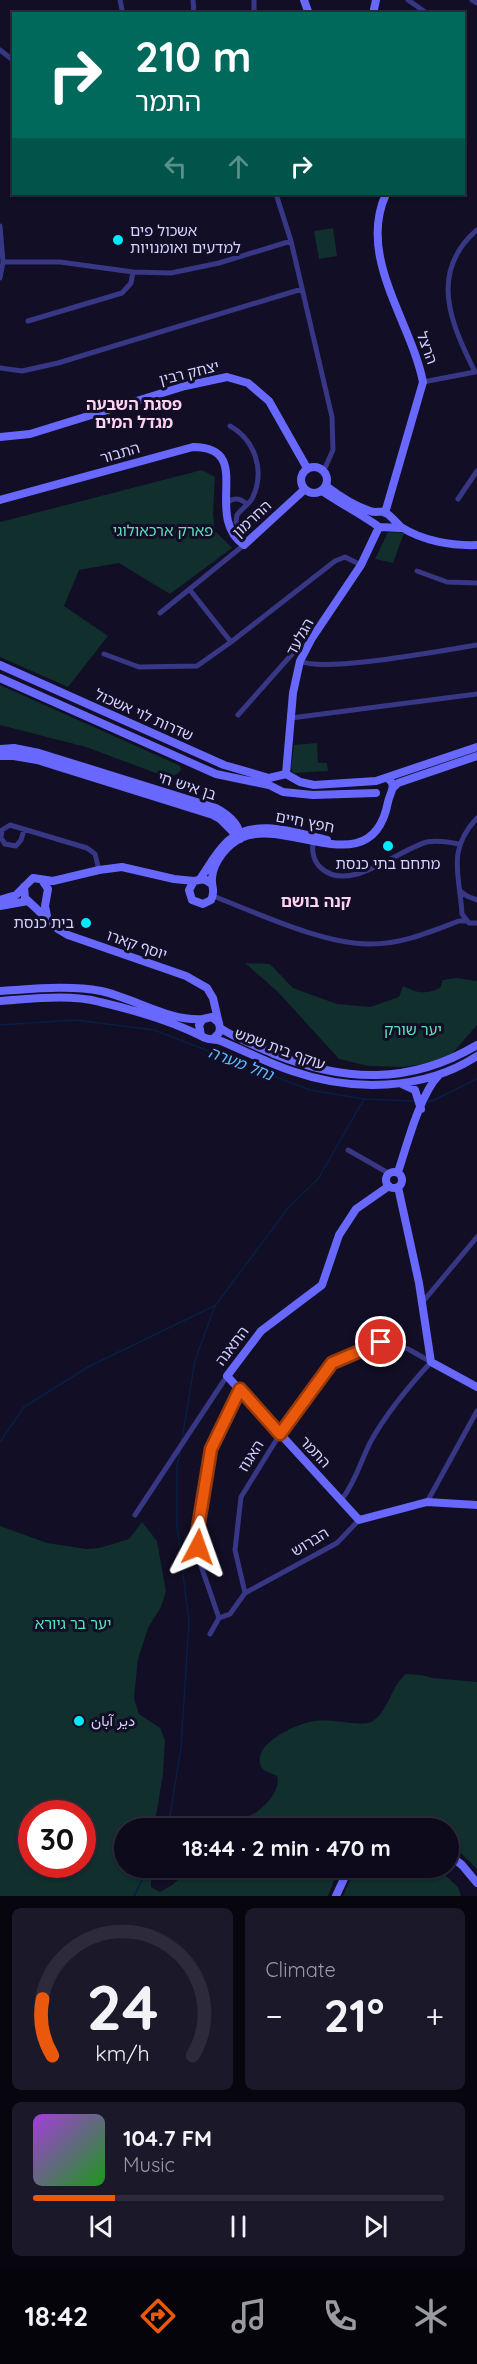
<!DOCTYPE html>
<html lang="en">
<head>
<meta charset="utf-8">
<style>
	body { margin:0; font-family:Quicksand,Vazirmatn,"Noto Sans Hebrew",sans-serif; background:#1b1829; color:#f1f3f6; height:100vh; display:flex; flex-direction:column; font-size:22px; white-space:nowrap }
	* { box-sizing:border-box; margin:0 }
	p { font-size:20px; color:#9a9aa3 }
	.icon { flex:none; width:33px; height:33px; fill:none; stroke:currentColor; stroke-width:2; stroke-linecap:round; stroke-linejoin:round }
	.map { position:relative; height:1896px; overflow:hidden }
	.panel { display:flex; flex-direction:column; gap:12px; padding:12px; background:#07060f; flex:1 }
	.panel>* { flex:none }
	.top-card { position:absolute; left:12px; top:12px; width:453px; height:183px; border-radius:0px; box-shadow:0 2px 4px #0004,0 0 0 2px #2d2b3b; background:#00695c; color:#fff; overflow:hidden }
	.speed { position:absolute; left:18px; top:1800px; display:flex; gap:12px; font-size:30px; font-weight:700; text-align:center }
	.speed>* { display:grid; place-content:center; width:78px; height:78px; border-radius:50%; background:#0d0a1c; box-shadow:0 2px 4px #0004,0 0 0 2px #2d2b3b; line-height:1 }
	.speed .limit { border:9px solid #d22; background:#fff; color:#111 }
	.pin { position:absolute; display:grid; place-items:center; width:51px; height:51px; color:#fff; margin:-26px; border:3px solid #fff; border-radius:50%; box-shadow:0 2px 6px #0007 }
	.me { position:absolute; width:66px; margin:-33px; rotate:4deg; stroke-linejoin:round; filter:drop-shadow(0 0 4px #0008) }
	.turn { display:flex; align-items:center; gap:21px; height:126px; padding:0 24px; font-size:27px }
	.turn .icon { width:78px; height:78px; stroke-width:2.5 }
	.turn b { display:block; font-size:42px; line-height:51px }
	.lanes { display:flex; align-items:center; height:57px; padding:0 24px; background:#0003; justify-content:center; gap:30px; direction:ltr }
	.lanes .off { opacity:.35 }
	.big { font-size:45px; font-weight:700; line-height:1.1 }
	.panel .tile { flex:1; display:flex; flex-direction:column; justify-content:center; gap:9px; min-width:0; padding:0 21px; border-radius:9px; background:#1b1829 }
	.panel .dial { align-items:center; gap:0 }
	.dial svg { height:156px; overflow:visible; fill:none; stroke:#2d2b3b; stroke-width:7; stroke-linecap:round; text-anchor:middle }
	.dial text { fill:#f1f3f6; stroke:none }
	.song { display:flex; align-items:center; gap:18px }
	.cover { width:72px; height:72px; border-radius:9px; background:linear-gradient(135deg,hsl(280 70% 55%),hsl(120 70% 35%)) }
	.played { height:6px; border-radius:3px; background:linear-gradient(90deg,#ea580c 20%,#2d2b3b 20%) }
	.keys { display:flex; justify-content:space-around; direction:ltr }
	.heat { display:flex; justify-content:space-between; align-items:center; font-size:33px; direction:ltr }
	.panel .tiles { flex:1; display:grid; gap:12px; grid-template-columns:1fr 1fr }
	.tile:last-child { grid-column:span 2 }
	.trip { position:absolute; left:114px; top:1818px; width:345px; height:60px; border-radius:30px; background:#0d0a1c; box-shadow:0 2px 4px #0004,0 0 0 2px #2d2b3b; font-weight:700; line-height:60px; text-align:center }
	.tabs { display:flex; height:96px; justify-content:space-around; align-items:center; background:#05040b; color:#9a9aa3 }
	.tabs .icon { width:42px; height:42px }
	.tabs .current { color:#ea580c }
	.tabs b { font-size:27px; color:#f1f3f6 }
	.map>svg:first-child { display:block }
	.green { fill:#102f2d; fill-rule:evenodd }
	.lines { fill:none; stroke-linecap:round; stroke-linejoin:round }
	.stream { stroke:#081f43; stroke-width:1.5 }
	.street { stroke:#383785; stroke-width:5 }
	.secondary { stroke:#6868ff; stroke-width:8 }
	.route-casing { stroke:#983908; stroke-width:15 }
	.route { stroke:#ea580c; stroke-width:10 }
	.poi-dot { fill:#00eafc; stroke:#110e25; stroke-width:2 }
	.labels { text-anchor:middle; stroke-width:6; stroke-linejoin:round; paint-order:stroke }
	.poi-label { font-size:15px; fill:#d5d1ff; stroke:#110e25; text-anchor:start }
	.street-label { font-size:15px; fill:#d5d1ff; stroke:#110e25 }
	.park-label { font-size:15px; fill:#59e3bd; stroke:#110e25 }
	.neighbourhood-label { font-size:16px; font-weight:bold; fill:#ffd3f0; stroke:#110e25 }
	.water-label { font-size:16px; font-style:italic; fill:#5fb9ff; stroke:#110e25 }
</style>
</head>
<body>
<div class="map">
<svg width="477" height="1896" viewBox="0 0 477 1896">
	<rect width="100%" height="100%" fill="#110e25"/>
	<!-- green -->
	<path class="green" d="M333,228L337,256L319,259L314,231Z
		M202,470L215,477L213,514L215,531L232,548L170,594L119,563L79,570L64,606L108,636L68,687L0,657V522Z
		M388,532L404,533L393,563L375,559Z
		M0,685L174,763L180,766L181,770C176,777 169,776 161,775L86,747L0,725Z
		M317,743L318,763H327L328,771L293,773L291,768L294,745Z
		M245,963L270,964L293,988L337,1004L370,1007L399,997L403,986C418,993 425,995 440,988L443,980L456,978L477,981V1025L451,1055L430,1063L403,1067L368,1066L339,1059L278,992Z
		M142,1522L157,1541L166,1592L161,1607L148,1628L138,1659L135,1688L134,1698L139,1714L160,1728L165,1740L163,1774L154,1828H124V1868H151V1887L160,1892L172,1885L192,1868H339L328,1896H0V1526L47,1543L87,1549L99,1548L129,1539ZM32,1814H82V1864H32Z
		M406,1674L421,1675L433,1678L477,1682V1869L461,1853L449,1846L448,1828H228L232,1820C238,1819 245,1818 251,1815C263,1810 282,1789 277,1776C272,1773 264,1772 261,1767C251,1743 298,1723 315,1721C332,1718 357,1727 371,1722C388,1714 391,1685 406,1674Z
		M365,1868H437L458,1887L461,1896H343L351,1878Z"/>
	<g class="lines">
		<!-- stream -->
		<path class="stream" d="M0,1025L75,1020L154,1030L310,1090L364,1099L415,1101
			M426,1101H432L477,1079
			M182,1440L195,1360L215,1306L288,1208L318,1179L364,1099
			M0,1442L24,1407L88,1367L214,1306
			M168,1828L181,1747L189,1622L177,1525V1466L180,1451
			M134,1896L148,1868"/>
		<!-- street -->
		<path class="street" d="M120,0L123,14
			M193,0L194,14
			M254,0V14
			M408,0L428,14
			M472,0L477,3
			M0,50L14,61
			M276,194L291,241L332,417L333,450L324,470
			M0,226L3,262L0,278
			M3,262H60L133,272L171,273L219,263L291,241
			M28,321L122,293L131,283L133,272
			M0,368L22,371L58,363L302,289
			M475,372C451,324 428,272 477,230
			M423,382L475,372
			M230,426C255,440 265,470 253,497C250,504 242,508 237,515L236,522L242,528
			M458,499L477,471
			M227,505L229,501C236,497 241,499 247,504
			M417,571L447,582L477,583
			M190,590L231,642
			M160,613L244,545
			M104,654L139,667L197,666L231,642L335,561L345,557L361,565
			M300,661C325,673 444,650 477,645
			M238,715L293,653L305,651
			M291,718L477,694
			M477,818C446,851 460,875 462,914L469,923H477
			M24,830L21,840L16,846L5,844L1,838L2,830L10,825L87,848L95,854L99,870
			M314,839C311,849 313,861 321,868C350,894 397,850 427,842C438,840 448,842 459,844
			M460,891L467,896L477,900
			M213,896C257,913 325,945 371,944C402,944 430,932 459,921H466
			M348,1150L390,1174
			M421,1304L477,1237
			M427,1502L477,1411
			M135,1515L227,1376
			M245,1593L235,1550L241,1497L280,1434L332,1363L381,1342L408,1349L431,1362C409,1386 387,1412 371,1441C361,1460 356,1481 342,1499
			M219,1618L199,1560L197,1534L211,1449L240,1389
			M210,1634L219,1618L230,1614L245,1593L337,1543L359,1520"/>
		<!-- secondary -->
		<path class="secondary" d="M304,0L309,14
			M373,14L376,0
			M0,437L30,434L185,386L227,377L248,383L269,401L307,468
			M301 480a13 13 0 1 1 26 0a13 13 0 1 1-26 0Z
			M326,486C339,496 354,506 370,511C375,513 379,511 384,512C390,514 396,523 401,527C423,541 452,546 477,545
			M322,491C341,504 361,514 379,527
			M0,500L193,447C256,447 202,516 244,545L305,489
			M385,513L423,382C411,321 357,257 386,194
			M379,527L401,528
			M0,665L224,765L269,778L286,774
			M0,678L216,774L269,785L283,792L313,795L376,793
			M0,749L14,748L39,753L216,808C227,814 241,824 240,839
			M0,756H14L37,760L213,815L220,819L240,839
			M286,774L293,693L300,661L312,638L361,565L379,527
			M286,774L300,782L314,785L376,781L477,747
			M393,788L398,783L477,756
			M200,879C209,866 216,852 228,841C254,817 296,833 327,840
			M42,880L48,889L45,906L47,916
			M212,884L204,879L194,881L189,890L192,900L203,904L211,900C216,891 211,887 212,878C213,862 227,845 241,838C287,816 372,886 388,802C390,792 398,785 387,778
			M24,887L25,898L58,929L68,935L186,976L207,988L213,998L220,1028L219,1033L213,1039
			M0,900L16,895L33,878L53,881L99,870L122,867L174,879L194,881
			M0,906L28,901
			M0,991C33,989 69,985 101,991C134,998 170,1022 203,1019
			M0,1001C31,999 70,994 100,1002C134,1010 172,1021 203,1037C208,1040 215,1039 221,1041C245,1051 268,1063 292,1071C352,1092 423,1091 477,1056
			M220,1028C237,1039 256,1046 274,1054C344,1082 410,1085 477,1045
			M201,1035L199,1025L203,1019L212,1017L219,1023
			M402,1084L415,1090L421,1109
			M398,1172C407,1145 420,1094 439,1075
			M386 1180a8 8 0 1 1 16 0a8 8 0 1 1-16 0Z
			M389,1186L356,1209L339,1235L322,1285L261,1331L227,1376L359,1520L427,1502L477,1505
			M398,1187L419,1283L431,1362L477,1387
			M448,1854L462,1865L477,1883
			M336,1896L348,1870L352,1868"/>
	</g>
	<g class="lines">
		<defs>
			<path id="route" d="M198,1547L197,1534L211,1449L240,1389L280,1434L332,1363L381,1342"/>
		</defs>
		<!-- route casing -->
		<use href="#route" class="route-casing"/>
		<!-- route -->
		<use href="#route" class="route"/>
	</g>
	<!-- markers -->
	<g class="poi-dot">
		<circle cx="118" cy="240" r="6"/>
		<circle cx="388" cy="846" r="6"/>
		<circle cx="86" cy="923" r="6"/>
		<circle cx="79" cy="1721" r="6"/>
	</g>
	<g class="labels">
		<!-- poi labels -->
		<g class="poi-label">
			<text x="130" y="236">אשכול פים<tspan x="130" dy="17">למדעים ואומנויות</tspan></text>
			<text x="388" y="869" text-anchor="middle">מתחם בתי כנסת</text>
			<text x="74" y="928" text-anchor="end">בית כנסת</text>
			<text x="91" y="1726">دير آبان</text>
		</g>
		<!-- street labels -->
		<g class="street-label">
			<text transform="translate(427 348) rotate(70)" y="5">הרצל</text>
			<text transform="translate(189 373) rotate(-14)" y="5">יצחק רבין</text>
			<text transform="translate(120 453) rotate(-16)" y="5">התבור</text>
			<text transform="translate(252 519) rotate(-43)" y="5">החרמון</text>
			<text transform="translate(300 637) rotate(-61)" y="5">הגלעד</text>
			<text transform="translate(144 715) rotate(24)" y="5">שדרות לוי אשכול</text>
			<text transform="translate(187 786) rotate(18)" y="5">בן איש חי</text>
			<text transform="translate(305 822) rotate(11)" y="5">חפץ חיים</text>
			<text transform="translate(137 945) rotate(19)" y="5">יוסף קארו</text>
			<text transform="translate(280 1049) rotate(20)" y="5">עוקף בית שמש</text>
			<text transform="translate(232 1346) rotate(-53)" y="5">התאנה</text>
			<text transform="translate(315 1452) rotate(47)" y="5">התמר</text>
			<text transform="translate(251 1456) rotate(-58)" y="5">האגוז</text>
			<text transform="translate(310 1542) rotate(-32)" y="5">הברוש</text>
		</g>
		<!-- park labels -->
		<g class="park-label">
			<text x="163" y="536">פארק ארכאולוגי</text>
			<text x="413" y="1035">יער שורק</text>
			<text x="73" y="1629">יער בר גיורא</text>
		</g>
		<!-- neighbourhood labels -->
		<g class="neighbourhood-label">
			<text x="134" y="410">פסגת השבעה<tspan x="134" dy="18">מגדל המים</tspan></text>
			<text x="316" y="907">קנה בושם</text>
		</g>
		<!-- water labels -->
		<g class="water-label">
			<text transform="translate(241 1063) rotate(21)" y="6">נחל מערה</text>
		</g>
	</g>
</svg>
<div class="speed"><div class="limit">30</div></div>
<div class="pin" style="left:381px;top:1342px;background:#d93025"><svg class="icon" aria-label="arrive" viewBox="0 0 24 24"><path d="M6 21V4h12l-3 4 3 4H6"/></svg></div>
<svg class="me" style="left:198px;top:1547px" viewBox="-20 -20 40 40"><path d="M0-17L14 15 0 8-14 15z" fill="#ea580c" stroke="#fff" stroke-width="4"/></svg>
<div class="trip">18:44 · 2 min · 470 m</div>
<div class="top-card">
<div class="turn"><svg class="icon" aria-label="right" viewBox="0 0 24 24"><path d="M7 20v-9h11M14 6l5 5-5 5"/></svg><div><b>210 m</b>התמר</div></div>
<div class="lanes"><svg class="icon off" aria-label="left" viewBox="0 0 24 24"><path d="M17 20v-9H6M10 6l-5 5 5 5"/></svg><svg class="icon off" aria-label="ahead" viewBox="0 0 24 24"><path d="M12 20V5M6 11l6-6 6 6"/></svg><svg class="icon" aria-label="right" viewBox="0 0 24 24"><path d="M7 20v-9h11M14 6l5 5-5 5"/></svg></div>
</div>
</div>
<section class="panel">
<div class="tiles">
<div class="tile dial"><svg viewBox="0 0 100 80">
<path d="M14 69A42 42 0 1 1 86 69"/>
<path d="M14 69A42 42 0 0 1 9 40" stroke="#ea580c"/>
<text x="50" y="56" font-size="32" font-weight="700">24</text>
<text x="50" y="72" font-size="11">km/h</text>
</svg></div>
<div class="tile"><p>Climate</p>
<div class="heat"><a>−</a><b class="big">21°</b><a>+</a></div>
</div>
<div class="tile">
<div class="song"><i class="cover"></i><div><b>104.7 FM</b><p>Music</p></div></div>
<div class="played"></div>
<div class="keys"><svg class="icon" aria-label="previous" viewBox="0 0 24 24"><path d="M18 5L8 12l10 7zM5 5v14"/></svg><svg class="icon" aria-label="pause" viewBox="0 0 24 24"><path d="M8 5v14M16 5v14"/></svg><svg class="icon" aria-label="next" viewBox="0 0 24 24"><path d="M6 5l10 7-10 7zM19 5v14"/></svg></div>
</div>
</div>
</section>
<nav class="tabs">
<b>18:42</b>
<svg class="icon current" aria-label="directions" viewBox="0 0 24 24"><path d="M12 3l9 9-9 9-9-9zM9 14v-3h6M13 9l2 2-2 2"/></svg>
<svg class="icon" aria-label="music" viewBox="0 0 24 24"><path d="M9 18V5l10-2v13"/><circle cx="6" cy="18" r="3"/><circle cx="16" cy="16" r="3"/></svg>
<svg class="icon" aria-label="phone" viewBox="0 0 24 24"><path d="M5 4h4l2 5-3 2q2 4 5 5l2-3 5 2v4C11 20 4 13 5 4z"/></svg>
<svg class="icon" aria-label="climate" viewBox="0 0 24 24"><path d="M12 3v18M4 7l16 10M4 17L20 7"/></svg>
</nav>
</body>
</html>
